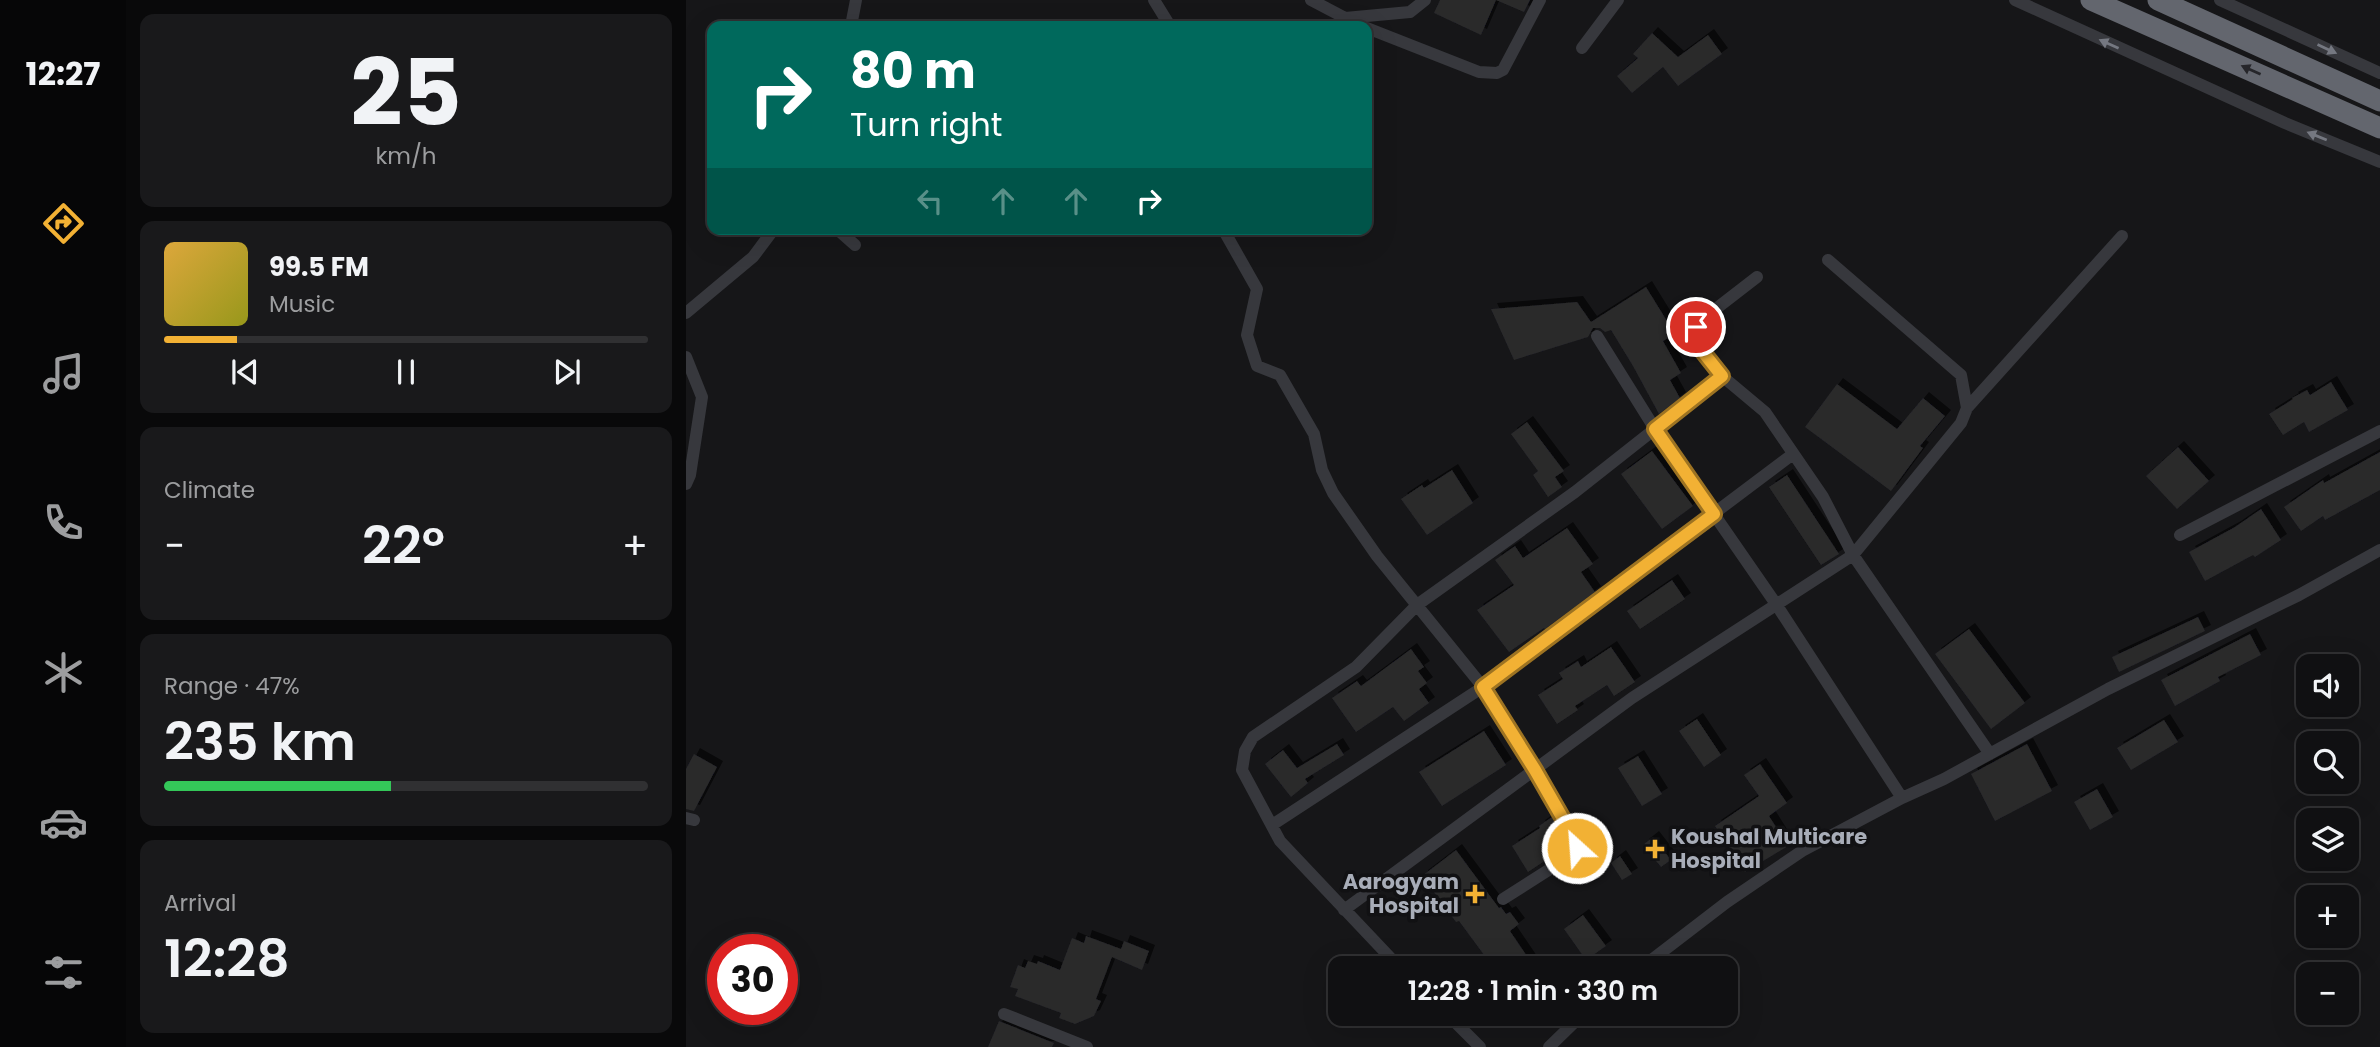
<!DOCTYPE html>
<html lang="en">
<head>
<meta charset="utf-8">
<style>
	body { margin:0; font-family:Poppins,sans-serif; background:#19191b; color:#f1f3f6; height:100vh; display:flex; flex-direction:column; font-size:26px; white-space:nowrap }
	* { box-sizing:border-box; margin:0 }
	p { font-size:23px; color:#9c9d9f }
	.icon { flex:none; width:38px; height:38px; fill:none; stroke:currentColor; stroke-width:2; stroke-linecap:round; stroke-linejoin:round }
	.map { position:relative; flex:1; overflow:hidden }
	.drawer { display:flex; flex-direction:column; gap:14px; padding:14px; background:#09090a; width:560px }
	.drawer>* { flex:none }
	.top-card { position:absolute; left:21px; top:21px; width:665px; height:214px; border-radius:14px; box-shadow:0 7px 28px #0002,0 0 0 2px #303032; background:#00695c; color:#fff; overflow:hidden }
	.tools { position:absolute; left:1610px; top:654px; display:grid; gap:14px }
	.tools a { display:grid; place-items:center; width:63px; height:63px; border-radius:14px; background:#101012; box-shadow:0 7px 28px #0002,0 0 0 2px #303032; font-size:35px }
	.speed { position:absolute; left:21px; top:934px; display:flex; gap:14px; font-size:35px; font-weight:700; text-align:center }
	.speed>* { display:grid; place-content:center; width:91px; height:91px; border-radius:50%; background:#101012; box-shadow:0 7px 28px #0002,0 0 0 2px #303032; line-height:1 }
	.speed .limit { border:10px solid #d22; background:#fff; color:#111 }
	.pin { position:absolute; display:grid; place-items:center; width:60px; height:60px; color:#fff; margin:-30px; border:4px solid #fff; border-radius:50%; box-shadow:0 2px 7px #0007 }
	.me { position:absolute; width:77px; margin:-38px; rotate:334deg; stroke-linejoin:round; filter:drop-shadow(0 0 5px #0008) }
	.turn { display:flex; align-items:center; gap:24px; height:147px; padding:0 28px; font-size:32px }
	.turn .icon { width:91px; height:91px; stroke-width:2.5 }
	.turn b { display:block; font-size:49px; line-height:60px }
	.lanes { display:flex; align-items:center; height:66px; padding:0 28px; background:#0003; justify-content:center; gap:35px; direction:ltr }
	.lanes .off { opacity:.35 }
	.big { font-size:52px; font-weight:600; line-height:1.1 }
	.drawer .tile { flex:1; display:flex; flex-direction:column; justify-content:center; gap:10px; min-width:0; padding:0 24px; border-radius:14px; background:#19191b }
	.drawer .dial { align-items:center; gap:0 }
	.dial b { font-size:91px; line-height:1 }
	.song { display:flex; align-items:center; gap:21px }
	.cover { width:84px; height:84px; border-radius:10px; background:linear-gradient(135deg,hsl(40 70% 55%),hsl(60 70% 35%)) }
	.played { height:7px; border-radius:4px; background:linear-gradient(90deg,#f2b134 15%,#303032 15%) }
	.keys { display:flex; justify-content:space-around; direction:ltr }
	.heat { display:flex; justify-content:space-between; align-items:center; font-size:38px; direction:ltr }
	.charge { height:10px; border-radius:5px; background:linear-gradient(90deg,#34c759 47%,#303032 0) }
	.trip { position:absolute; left:642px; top:956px; width:410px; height:70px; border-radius:14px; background:#101012; box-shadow:0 7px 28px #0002,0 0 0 2px #303032; font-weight:600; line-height:70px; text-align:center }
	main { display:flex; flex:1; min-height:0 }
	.dock { display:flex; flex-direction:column; width:126px; justify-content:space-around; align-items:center; background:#060607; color:#9c9d9f }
	.dock .icon { width:49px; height:49px }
	.dock .current { color:#f2b134 }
	.dock b { font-size:32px; color:#f1f3f6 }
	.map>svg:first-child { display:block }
	.building { fill:#29292c; filter:url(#shadow) }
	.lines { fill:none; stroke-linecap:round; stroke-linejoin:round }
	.street { stroke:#37383d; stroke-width:12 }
	.highway { stroke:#63666e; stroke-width:21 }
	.oneway { fill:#757881 }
	.oneway2 { fill:#26262a }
	.route-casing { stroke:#9d7322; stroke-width:18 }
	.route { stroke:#f2b134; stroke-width:12 }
	.poi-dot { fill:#f2b134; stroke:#111113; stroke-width:2.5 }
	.labels { text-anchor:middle; stroke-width:7; stroke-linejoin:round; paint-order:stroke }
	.poi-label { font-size:21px; font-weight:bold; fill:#a8adb8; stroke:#111113; text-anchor:start }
</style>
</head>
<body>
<main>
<nav class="dock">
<b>12:27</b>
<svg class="icon current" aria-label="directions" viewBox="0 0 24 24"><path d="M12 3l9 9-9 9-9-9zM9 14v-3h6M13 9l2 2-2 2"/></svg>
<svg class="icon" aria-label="music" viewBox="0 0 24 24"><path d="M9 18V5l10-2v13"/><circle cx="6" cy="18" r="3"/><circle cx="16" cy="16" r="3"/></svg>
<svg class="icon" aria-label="phone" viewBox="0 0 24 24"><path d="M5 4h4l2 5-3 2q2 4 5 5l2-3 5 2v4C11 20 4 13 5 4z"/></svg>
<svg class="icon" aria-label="climate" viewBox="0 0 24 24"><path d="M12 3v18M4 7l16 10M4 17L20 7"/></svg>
<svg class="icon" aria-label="car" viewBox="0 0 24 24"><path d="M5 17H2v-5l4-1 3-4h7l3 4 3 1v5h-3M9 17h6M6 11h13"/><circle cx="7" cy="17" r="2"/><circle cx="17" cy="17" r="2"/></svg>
<svg class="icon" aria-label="filters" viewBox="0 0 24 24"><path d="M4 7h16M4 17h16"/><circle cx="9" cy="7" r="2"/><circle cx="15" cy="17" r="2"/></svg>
</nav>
<section class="drawer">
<div class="tile dial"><b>25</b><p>km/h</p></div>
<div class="tile">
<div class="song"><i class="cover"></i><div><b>99.5 FM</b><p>Music</p></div></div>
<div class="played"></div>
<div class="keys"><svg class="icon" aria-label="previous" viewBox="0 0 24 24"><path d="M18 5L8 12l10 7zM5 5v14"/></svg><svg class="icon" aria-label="pause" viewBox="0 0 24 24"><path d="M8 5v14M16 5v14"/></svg><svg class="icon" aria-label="next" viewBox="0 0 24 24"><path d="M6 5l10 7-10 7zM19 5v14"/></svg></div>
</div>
<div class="tile"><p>Climate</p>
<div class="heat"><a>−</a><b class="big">22°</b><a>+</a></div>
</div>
<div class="tile"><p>Range · 47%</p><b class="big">235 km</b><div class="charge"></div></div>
<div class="tile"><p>Arrival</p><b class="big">12:28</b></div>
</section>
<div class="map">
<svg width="1694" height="1047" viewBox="0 0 1694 1047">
	<defs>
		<filter id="shadow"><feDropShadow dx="6" dy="-6" stdDeviation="0" flood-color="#0009"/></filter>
	</defs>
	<rect width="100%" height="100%" fill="#161618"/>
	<!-- building -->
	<path class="building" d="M754,0H810L795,35L748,13Z
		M810,0H844L838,12Z
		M966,33L992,57L1022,35L1036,54L992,86L977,67L946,93L931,76L952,58L947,54Z
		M960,287L989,334L977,341L995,373L984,380L994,398L973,414L947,366L925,330L919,332L914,328H907L902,337L828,360L805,309L891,302L905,322Z
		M1645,382L1662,410L1623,432L1618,422L1597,435L1583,414L1607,399L1606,398L1621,390L1624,395Z
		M1151,384L1211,429L1237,398L1259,416L1234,446L1237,448L1205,491L1119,427Z
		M841,422L878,471L869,477L876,487L862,497L847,475L852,471L825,434Z
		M1492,447L1523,481L1491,509L1460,476Z
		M966,451L1007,506L976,529L935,474Z
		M1694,452V490L1639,520L1637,516L1615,531L1598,507L1637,480L1638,483Z
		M766,470L787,503L741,535L715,499L736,485L738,488Z
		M1101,475L1153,554L1135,565L1083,487Z
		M1575,509L1595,540L1569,557L1567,555L1519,581L1503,552L1549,527Z
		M881,528L907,564L895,572L909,592L859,629L858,628L823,652L791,610L828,585L809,560L829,546L837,558Z
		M986,580L999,599L954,629L941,611Z
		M1512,617L1519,631L1433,672L1426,657Z
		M1283,629L1339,703L1305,729L1249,654Z
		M1564,634L1575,655L1532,677L1534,681L1489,706L1475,680Z
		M925,647L949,682L928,696L921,685L889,706L892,710L871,724L852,695L877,679L873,673L892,661L895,667Z
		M725,649L738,667L732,671L741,683L733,689L743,703L718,721L707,707L670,732L646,698L671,681L675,686Z
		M1011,719L1035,755L1018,767L993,731Z
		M1478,720L1492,742L1445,770L1431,748Z
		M798,731L820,765L756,806L733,772Z
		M651,744L658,755L619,779L622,783L605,797L579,764L597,750L611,768Z
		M1341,744L1366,791L1309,821L1285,774Z
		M8,754L31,767L8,811L0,809V769Z
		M952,756L976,794L956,806L932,768Z
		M1074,764L1101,803L1083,816L1102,846L1059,872L1029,826L1073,796L1058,775Z
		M1411,789L1427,817L1404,830L1388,802Z
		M866,817L881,846L842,872L826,846L854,828L853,826Z
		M967,837L985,860L975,867L957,845Z
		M912,841L922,856L913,862L902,847Z
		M770,850L813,908L815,907L820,914L824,912L833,924L824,931L849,968H804L799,960L801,959L773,921L770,922L736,876Z
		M934,856L946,874L936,880L925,863Z
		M897,915L920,946L900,960L878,929Z
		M400,936L435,949L438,941L463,951L456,970L426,957L410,999L415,1001L408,1016L389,1024L373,1018L375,1013L329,996L332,989L324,987L332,965L339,968L342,961L351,964L352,961L374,970L386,938L398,943Z
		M313,1021L368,1043L366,1047H302Z"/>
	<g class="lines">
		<!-- street -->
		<path class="street" d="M468,0L484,26
			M625,0L665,21
			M1329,0L1599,123L1694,162
			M1534,0L1694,73
			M659,18L724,12L739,0
			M165,26L170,0
			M681,28L793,72L811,73L817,70L854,0
			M896,48L932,0
			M151,229L169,245
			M537,229L571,289L561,335L571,366L594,375L628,434L636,470L647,493L691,556L797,687L849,770L888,838L891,848L886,855L817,899
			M1071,277L1018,318L1010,327L1009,342L1036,376L1079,412L1137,497L1167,555L1304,754
			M0,313L67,257L88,229
			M911,336L969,429L1090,604L1216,798
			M0,357L16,397L4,475L0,484
			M1281,408L1436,236
			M1494,535L1694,431
			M0,818L8,820
			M586,825L797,687L1107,454
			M658,910L946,698L1167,555L1275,423L1281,408L1275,375L1142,260
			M714,968L594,841L556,770L559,751L567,737L670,667L731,605L889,492L1036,376
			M955,968L1041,902L1116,851L1216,798L1258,779L1422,689L1613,595L1694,550
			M760,1013L794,1047
			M318,1014L401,1047
			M863,1047L898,1013"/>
		<!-- highway -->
		<path class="highway" d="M1405,0L1694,128
			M1472,0L1694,101"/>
	</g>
	<!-- one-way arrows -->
	<defs><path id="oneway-solid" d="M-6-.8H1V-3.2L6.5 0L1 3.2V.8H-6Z" transform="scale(1.75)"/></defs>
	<g class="oneway">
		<use href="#oneway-solid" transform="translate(1423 44) rotate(-156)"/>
		<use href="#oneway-solid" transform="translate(1641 49) rotate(25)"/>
		<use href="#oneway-solid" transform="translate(1631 136) rotate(-158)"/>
	</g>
	<use class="oneway2" href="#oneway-solid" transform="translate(1565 70) rotate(-156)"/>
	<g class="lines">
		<defs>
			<path id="route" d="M891,848L888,838L849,770L797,687L1028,514L969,429L1036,376L1009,342L1010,327"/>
		</defs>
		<!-- route casing -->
		<use href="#route" class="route-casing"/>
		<!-- route -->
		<use href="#route" class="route"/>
	</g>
	<!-- markers -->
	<g class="poi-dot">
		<path d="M965.5 838.5h7v7h7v7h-7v7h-7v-7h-7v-7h7z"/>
		<path d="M785.5 883.5h7v7h7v7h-7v7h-7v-7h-7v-7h7z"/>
	</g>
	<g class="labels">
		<!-- poi labels -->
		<g class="poi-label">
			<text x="985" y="844">Koushal Multicare<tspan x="985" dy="24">Hospital</tspan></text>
			<text x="773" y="889" text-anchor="end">Aarogyam<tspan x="773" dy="24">Hospital</tspan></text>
		</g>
	</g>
</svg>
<div class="tools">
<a><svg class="icon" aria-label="sound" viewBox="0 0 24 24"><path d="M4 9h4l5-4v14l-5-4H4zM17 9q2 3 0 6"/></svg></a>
<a><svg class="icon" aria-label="search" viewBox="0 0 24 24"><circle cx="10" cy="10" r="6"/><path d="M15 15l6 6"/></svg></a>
<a><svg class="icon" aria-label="layers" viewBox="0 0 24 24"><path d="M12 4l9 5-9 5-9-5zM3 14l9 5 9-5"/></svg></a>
<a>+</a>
<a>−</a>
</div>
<div class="speed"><div class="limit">30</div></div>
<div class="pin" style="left:1010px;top:327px;background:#d93025"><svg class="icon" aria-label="arrive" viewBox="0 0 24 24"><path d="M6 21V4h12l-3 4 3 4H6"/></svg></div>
<svg class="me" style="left:891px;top:848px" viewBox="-20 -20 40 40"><circle r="17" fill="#f2b134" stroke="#fff" stroke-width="3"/><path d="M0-11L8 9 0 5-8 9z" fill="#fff"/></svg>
<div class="trip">12:28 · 1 min · 330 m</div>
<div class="top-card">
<div class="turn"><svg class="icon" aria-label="right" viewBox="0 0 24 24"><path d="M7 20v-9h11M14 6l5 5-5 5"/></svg><div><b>80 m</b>Turn right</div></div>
<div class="lanes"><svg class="icon off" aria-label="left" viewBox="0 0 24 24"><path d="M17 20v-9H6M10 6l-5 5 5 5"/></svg><svg class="icon off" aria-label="ahead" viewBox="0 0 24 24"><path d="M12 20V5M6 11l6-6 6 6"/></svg><svg class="icon off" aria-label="ahead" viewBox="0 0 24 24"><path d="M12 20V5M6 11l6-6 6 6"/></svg><svg class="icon" aria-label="right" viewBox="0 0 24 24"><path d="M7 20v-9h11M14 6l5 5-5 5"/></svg></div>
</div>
</div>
</main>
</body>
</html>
